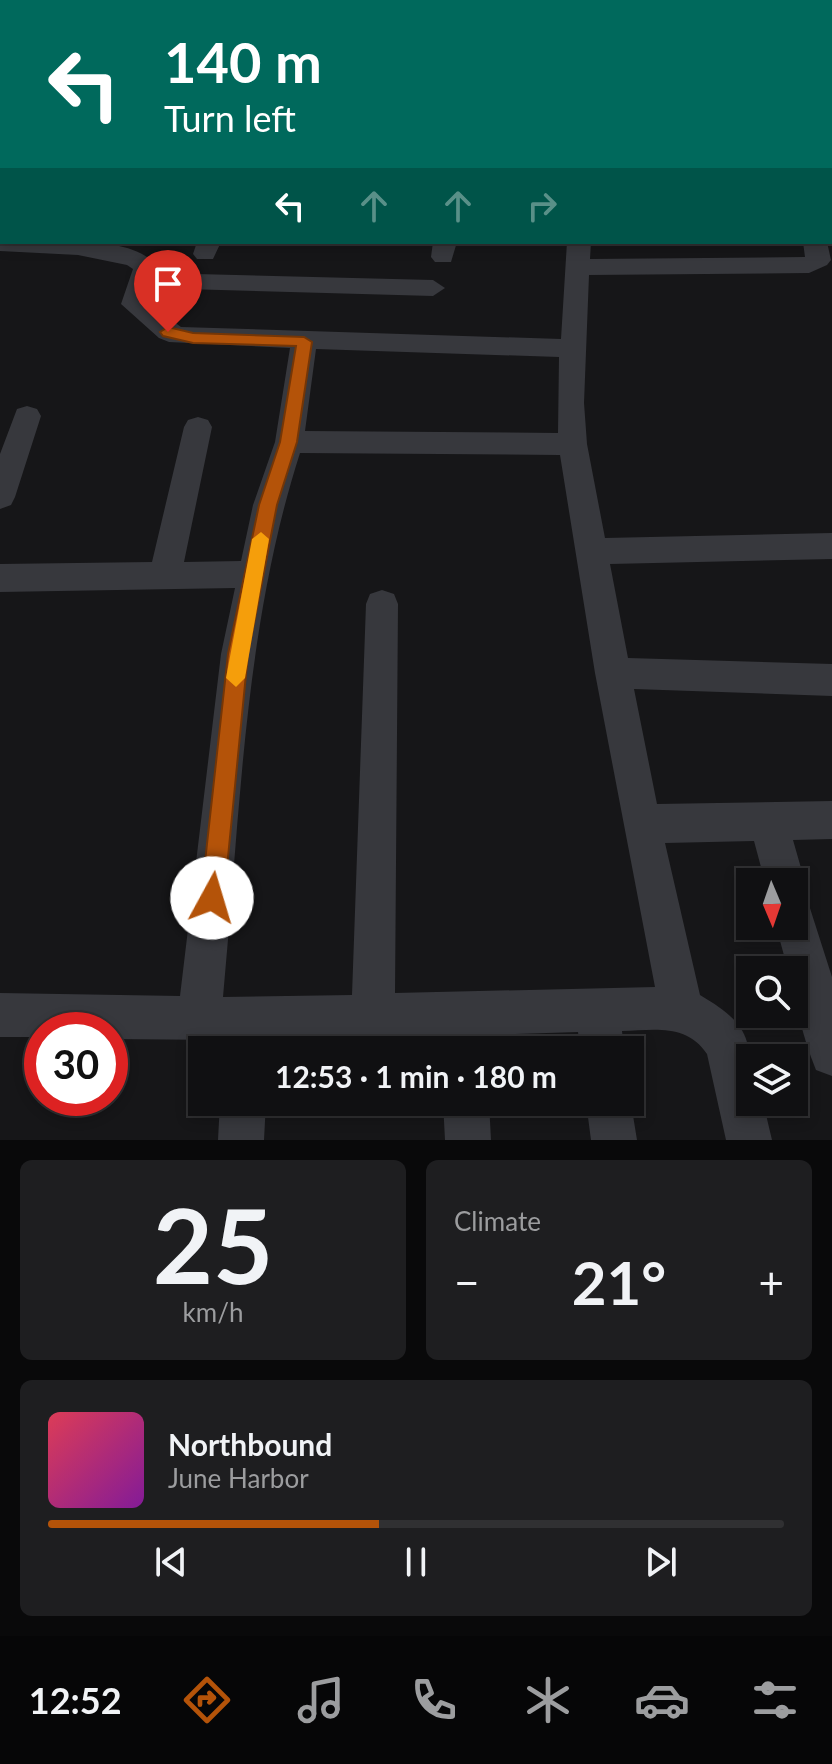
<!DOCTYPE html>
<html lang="en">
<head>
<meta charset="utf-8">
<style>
	body { margin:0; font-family:Lato,sans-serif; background:#1e1e20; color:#f1f3f6; height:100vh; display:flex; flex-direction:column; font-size:30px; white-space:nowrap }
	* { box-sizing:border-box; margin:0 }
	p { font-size:26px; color:#9c9d9f }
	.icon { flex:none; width:44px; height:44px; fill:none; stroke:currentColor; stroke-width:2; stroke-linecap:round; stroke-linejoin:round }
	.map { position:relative; height:1140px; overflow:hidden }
	.sheet { display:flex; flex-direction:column; gap:20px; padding:20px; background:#09090a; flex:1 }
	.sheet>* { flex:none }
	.hud { position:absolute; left:0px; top:0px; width:832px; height:244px; box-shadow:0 4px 12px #0003,0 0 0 2px #303032; background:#00695c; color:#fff; overflow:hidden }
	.needle { width:52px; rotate:178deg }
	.fabs { position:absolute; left:736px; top:868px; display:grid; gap:16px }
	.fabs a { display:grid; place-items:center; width:72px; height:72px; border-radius:0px; background:#101012; box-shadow:0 4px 12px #0003,0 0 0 2px #303032; font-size:40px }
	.speed { position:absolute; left:24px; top:1012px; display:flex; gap:16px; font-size:40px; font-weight:700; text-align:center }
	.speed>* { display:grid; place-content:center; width:104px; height:104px; border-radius:50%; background:#101012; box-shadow:0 4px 12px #0003,0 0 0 2px #303032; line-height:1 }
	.speed .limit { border:12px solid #d22; background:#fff; color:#111 }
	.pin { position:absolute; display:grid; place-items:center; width:68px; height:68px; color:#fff; margin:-82px -34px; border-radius:50% 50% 50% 0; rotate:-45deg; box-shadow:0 0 8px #0007 }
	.pin .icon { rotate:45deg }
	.me { position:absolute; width:88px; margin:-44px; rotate:6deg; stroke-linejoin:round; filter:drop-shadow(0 0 6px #0008) }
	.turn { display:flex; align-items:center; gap:28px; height:168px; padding:0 32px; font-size:36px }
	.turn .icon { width:104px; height:104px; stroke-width:2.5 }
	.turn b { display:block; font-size:56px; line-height:68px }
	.lanes { display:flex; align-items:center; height:76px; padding:0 32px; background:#0003; justify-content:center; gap:40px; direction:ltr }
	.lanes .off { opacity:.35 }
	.big { font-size:60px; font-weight:700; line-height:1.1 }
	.sheet .tile { flex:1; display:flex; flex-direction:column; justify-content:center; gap:12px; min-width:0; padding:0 28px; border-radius:12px; background:#1e1e20 }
	.sheet .dial { align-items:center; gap:0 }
	.dial b { font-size:104px; line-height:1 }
	.song { display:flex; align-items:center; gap:24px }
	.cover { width:96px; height:96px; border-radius:12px; background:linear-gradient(135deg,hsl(350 70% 55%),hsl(290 70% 35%)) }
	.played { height:8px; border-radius:4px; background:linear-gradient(90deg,#b45309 45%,#303032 45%) }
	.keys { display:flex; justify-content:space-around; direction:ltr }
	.heat { display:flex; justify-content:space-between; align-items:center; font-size:44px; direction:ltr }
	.sheet .tiles { flex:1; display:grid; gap:20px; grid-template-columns:1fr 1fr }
	.tile:last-child { grid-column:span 2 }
	.trip { position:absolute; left:188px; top:1036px; width:456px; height:80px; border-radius:0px; background:#101012; box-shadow:0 4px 12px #0003,0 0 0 2px #303032; font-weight:700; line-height:80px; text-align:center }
	.menu { display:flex; height:128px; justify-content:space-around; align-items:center; background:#060607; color:#9c9d9f }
	.menu .icon { width:56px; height:56px }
	.menu .on { color:#b45309 }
	.menu b { font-size:36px; color:#f1f3f6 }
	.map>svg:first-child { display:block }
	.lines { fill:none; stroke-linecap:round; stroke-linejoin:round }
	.street { fill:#37383d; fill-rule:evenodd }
	.secondary { fill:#45474d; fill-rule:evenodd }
	.route { fill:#b45309; stroke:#753606; stroke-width:2 }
	.slow { fill:#f59e0b }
</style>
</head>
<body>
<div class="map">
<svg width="832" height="1140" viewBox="0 0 832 1140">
	<rect width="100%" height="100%" fill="#161618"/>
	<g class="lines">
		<!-- street -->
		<path class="street" d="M126,0H152L150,2Z
			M461,0H479L480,2H462Z
			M673,0H691L692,2H674Z
			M752,0H771L773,2H754Z
			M830,2H832V12H830Z
			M0,237L2,242C40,242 134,232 157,267L156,273L433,280L445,288L433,296L149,288L146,301L181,327L561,339L567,242H591L590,259L805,257L803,242H827L831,260L827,265L809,273L589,275L584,403L587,444L605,538L832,533V559L610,564L628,658L832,664V696L634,689L657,804L832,801V839L793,840L805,882L797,897L808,902L832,977V1076L816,1070C803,1038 794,1004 794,970H788L776,926H794V882H765L754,841L665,843L700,995C756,1028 750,1043 750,1102H763L772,1140H726L707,1054C687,1023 653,1030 622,1031L624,1050H580L578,1032L484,1035L485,1050H441L440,1036L268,1040L267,1050H223L224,1040L110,1039V1030H42V1037H0V993L180,996L221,654L235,588L0,592V564L152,562L184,427L188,420L198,417L208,420L212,427L184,562L241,561L253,505L275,442L290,348L169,342L159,338L121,304L133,269L127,265L78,255L0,251ZM316,349L559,357L558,433L305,431ZM300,453L560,455L595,673L655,987L395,993L398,604L394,594L382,590L370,594L366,604L352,995L223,997C240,816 244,627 300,453Z
			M197,242H221L213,259H197L193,254Z
			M433,242H457L451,262H435L431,257Z
			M27,406L37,409L41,416L15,497L11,505L0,509V454L17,409Z
			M630,1097L637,1140H591L586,1102H630Z
			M220,1102H266L264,1140H218Z
			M443,1102H489L491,1140H445Z"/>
		<!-- secondary -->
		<path class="secondary" d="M0,137H2V155H0Z
			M830,148H832V166H830Z"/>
	</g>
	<!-- route -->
	<path class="route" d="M168,327L193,333L304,337L312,342L297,442L277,505L248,654L224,898L220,906L212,910L204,906L201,898L228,654L259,505L280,442L296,346L193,343L163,336L160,332Z"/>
	<!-- slow -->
	<path class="slow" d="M261,532L269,539L245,678L236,687L226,678L252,539Z"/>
</svg>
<div class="fabs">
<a><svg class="needle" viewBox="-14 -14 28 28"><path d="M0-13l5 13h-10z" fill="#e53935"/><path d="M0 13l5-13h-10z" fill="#9c9d9f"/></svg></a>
<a><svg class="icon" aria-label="search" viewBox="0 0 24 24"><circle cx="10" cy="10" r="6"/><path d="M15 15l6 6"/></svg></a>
<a><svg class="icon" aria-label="layers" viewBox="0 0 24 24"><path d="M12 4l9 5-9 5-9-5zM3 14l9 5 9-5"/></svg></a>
</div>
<div class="speed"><div class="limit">30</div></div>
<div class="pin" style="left:168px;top:332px;background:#d93025"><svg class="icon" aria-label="arrive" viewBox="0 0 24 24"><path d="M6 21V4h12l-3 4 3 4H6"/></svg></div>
<svg class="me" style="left:212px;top:898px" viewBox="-20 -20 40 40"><circle r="19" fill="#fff"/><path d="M0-13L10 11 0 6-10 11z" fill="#b45309"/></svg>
<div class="trip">12:53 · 1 min · 180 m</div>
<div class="hud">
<div class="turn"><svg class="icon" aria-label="left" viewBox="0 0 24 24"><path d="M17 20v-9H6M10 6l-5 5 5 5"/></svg><div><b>140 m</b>Turn left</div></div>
<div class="lanes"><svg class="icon" aria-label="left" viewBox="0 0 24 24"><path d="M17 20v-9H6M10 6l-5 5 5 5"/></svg><svg class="icon off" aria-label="ahead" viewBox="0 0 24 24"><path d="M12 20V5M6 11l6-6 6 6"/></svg><svg class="icon off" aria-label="ahead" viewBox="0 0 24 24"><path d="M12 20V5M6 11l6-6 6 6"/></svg><svg class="icon off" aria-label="right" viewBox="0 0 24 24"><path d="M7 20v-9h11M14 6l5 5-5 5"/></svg></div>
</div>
</div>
<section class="sheet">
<div class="tiles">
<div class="tile dial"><b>25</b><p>km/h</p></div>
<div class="tile"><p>Climate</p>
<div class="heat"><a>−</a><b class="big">21°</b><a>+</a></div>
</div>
<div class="tile">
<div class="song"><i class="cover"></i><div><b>Northbound</b><p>June Harbor</p></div></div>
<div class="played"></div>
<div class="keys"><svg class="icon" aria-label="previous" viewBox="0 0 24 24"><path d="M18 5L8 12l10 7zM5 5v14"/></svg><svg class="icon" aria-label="pause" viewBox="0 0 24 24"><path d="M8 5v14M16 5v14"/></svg><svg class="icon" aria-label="next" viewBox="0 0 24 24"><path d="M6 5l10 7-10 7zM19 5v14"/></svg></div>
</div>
</div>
</section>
<nav class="menu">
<b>12:52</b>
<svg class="icon on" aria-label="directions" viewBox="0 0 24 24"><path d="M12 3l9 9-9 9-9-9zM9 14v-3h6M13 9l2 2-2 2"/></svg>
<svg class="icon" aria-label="music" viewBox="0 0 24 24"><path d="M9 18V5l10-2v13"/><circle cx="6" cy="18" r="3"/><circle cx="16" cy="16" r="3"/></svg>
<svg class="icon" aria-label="phone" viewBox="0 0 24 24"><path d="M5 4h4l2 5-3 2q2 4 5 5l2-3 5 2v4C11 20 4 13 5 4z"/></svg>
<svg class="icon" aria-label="climate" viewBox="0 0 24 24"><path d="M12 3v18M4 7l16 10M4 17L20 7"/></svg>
<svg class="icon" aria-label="car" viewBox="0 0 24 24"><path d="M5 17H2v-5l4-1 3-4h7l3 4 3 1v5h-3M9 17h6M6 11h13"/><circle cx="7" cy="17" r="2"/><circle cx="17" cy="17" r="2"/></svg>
<svg class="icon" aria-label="filters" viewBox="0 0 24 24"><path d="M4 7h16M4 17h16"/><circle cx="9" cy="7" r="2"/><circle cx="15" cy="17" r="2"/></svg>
</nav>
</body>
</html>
